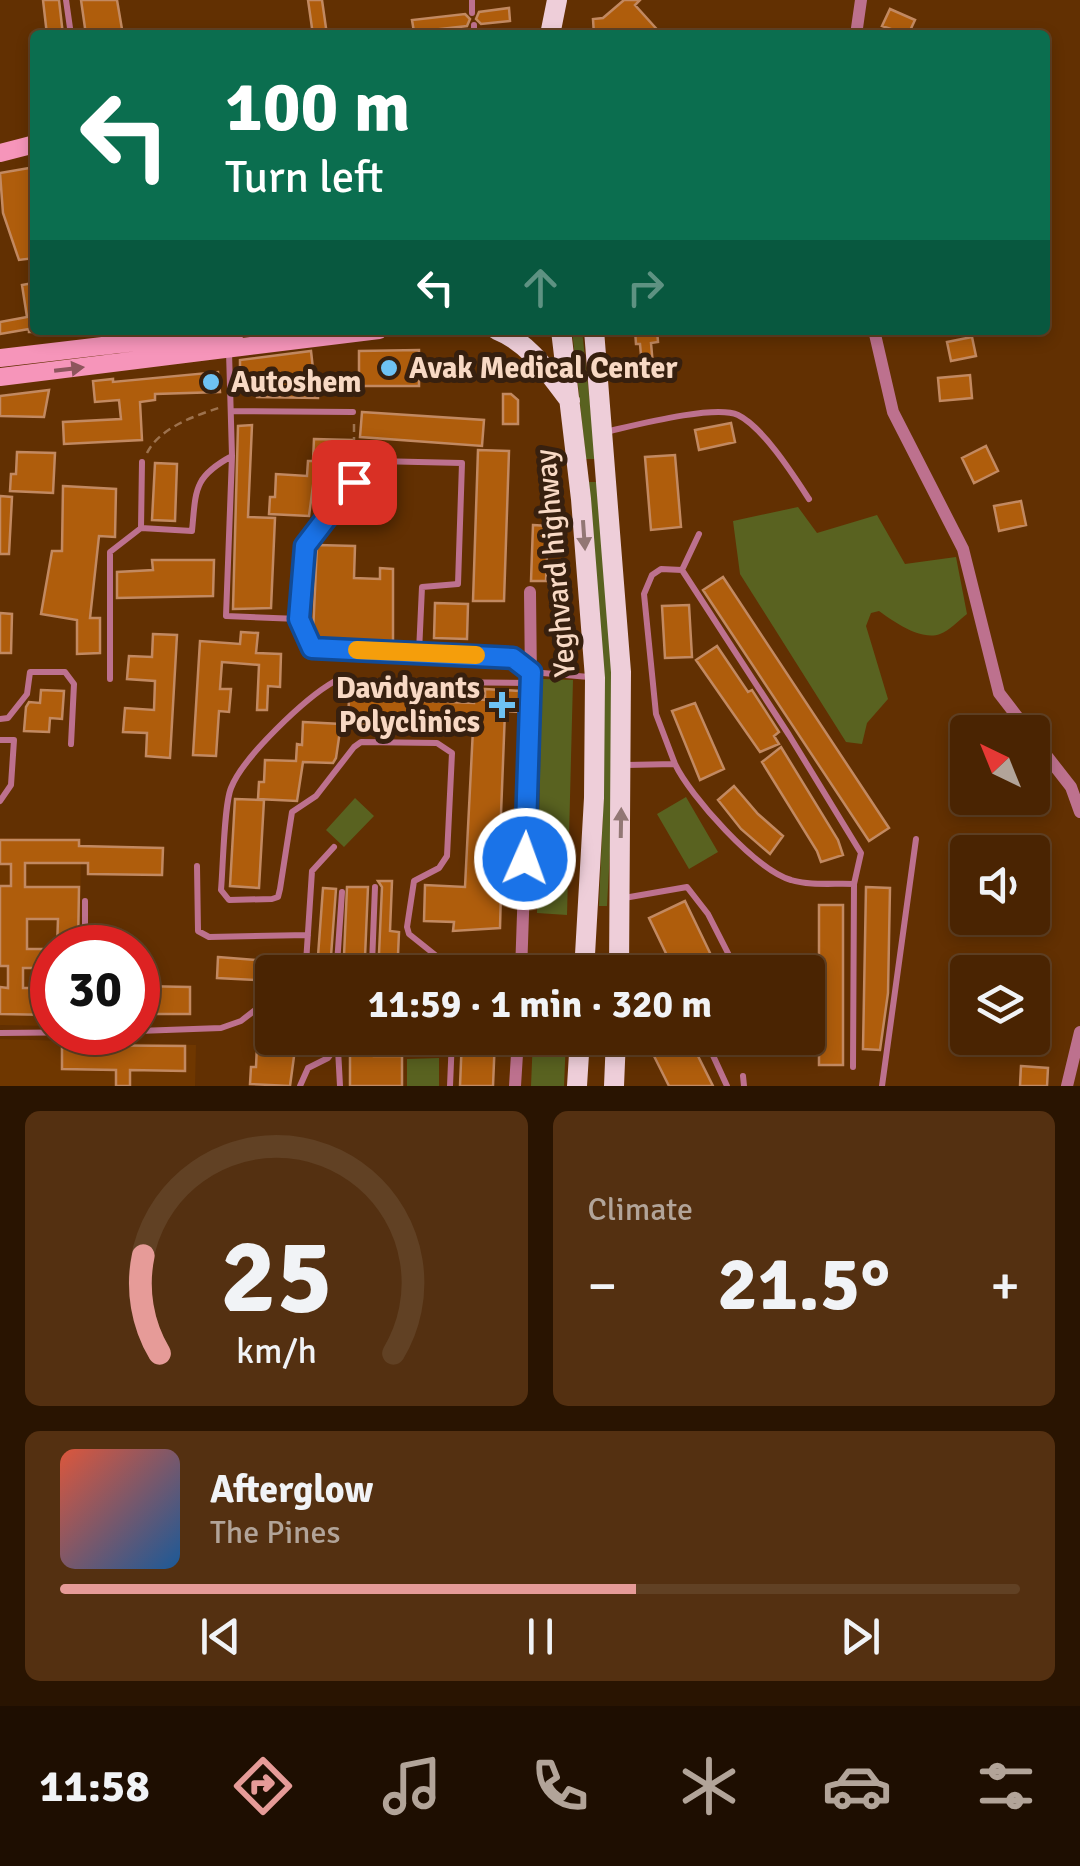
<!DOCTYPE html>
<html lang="en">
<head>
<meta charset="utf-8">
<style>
	body { margin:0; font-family:Signika,sans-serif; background:#543011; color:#f1f3f6; height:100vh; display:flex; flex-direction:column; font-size:38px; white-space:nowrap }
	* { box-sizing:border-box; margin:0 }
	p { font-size:32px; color:#b2a499 }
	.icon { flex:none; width:55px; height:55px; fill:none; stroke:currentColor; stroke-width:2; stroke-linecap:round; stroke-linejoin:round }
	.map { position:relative; height:1086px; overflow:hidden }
	.drawer { display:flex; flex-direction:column; gap:25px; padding:25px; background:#291401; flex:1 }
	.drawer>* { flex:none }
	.top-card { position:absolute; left:30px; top:30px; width:1020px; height:305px; border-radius:10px; box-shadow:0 5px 15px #0003,0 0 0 2px #614124; background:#0b6e4f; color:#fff; overflow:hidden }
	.needle { width:65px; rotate:317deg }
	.controls { position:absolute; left:950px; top:715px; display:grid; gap:20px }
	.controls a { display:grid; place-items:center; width:100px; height:100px; border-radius:10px; background:#4a2402; box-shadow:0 5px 15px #0003,0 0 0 2px #614124; font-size:50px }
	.speed { position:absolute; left:30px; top:925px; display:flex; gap:20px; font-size:50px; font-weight:700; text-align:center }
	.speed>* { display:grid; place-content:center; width:130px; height:130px; border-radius:50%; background:#4a2402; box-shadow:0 5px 15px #0003,0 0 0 2px #614124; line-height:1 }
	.speed .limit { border:15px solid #d22; background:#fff; color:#111 }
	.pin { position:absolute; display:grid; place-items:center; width:85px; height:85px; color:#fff; margin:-42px; border-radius:20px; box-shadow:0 5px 15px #0006 }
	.me { position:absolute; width:110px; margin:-55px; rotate:2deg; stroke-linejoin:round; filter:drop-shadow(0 0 8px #0008) }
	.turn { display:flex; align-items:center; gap:35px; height:210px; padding:0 30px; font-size:45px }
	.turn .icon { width:130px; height:130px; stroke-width:2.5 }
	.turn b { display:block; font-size:70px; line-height:85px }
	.lanes { display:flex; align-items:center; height:95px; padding:0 30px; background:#0003; justify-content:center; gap:50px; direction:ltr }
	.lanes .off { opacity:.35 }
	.big { font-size:75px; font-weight:700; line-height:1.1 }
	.drawer .widget { flex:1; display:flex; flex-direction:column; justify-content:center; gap:15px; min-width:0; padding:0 35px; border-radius:15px; background:#543011 }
	.drawer .dial { align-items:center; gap:0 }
	.dial svg { height:260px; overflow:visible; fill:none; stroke:#614124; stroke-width:7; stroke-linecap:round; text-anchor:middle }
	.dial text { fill:#f1f3f6; stroke:none }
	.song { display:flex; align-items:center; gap:30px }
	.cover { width:120px; height:120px; border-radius:15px; background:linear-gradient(135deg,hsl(10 70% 55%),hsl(210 70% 35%)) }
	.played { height:10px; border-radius:5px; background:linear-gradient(90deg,#e69b98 60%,#614124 60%) }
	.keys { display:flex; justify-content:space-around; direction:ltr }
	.heat { display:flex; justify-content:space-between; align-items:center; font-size:55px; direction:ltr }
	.drawer .tiles { flex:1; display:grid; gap:25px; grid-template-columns:1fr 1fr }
	.widget:last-child { grid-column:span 2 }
	.trip { position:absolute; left:255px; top:955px; width:570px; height:100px; border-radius:10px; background:#4a2402; box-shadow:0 5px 15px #0003,0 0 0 2px #614124; font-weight:700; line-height:100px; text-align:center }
	.tab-bar { display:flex; height:160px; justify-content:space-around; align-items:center; background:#1e0e01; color:#b2a499 }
	.tab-bar .icon { width:70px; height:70px }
	.tab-bar .active { color:#e69b98 }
	.tab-bar b { font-size:45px; color:#f1f3f6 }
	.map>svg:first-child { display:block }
	.built { fill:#6f3700 }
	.green { fill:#596220 }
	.building { fill:#af5d0c; stroke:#c28961; stroke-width:2.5 }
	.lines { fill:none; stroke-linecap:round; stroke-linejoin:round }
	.path { stroke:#9d724e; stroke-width:2.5; stroke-dasharray:8 5; stroke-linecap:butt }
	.lane { stroke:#bd718e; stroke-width:6 }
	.street { stroke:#bd718e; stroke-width:12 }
	.secondary { stroke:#f695ba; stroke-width:18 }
	.primary { stroke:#eeced9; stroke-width:20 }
	.oneway { fill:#8d555c }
	.oneway2 { fill:#927774 }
	.route-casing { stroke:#114b97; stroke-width:25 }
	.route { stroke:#1a73e8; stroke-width:18 }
	.slow { stroke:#f59e0b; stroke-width:18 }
	.poi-dot { fill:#6ec2f3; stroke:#37200f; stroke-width:4 }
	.labels { text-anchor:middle; stroke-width:10; stroke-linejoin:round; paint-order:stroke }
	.poi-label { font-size:30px; font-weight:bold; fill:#f8d9c4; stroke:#37200f; text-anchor:start }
	.street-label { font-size:30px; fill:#f8d9c4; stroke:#37200f }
</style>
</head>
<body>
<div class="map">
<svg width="1080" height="1086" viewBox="0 0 1080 1086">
	<rect width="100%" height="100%" fill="#623002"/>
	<!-- built -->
	<path class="built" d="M0,838L81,839L80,947L52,948V1026L0,1025Z
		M0,1039L196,1045L195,1086H0Z"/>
	<!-- green -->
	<path class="green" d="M572,330H582L596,459H586Z
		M588,482H597L613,661V796L607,906H599L604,786Z
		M798,507L817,533L877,515L905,564L956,557L967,614C959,620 949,631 940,634C921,641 894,622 879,611L871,613L866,626L888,699L867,723L862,744L846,742L740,574L733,521Z
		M542,679L573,680L567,915L537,913Z
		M686,797L718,852L689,869L657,814Z
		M355,798L374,816L344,847L326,830Z
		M533,1038H566L564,1086H531Z
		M439,1058V1086H407V1059Z"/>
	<!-- building -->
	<path class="building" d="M43,0H59L63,35H47Z
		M81,0H117L123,35H86Z
		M308,0H322L327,35H313Z
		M624,0H640L635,5L662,35H594L593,19L603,18Z
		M509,8L510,21L481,24L476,19L479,12Z
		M890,9L915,20L908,35L882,26Z
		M465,14L470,19L467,26L414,32L412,20Z
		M35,167V258L19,260L3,213L0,173Z
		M33,283L35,332H29V329L0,334V322L27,317L22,285Z
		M635,330H657L658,342L651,343L654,377L643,378L640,344H636Z
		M972,337L976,356L951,361L947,342Z
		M419,350V386H359V351Z
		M311,351L314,378H318V398L257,397V374L240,375V360Z
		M218,372L220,392L155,394V400L140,402L142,440L64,444L63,422L121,419L119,400L95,402L93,381L113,379V382Z
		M970,375L972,398L940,401L938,378Z
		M49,390L44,417L0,416V396Z
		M503,394H511L518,400V424H503Z
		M362,412L484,420L482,446L360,437Z
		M731,423L735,442L699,450L695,430Z
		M252,425L248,517L275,518L271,608L233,609L238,426Z
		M314,439L352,440L347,480L314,478L309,516L269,514L270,497H275L276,474L307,476L308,461H313Z
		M986,446L998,471L974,483L962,458Z
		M478,450L509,451L504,601H473Z
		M17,452L55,453L53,493L10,491L11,474H16Z
		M675,455L681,527L651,530L645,457Z
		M155,463L177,464L175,521L152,520Z
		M63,486L116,489L115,537L99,536L90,618H100V653L77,654V620L41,614L52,551H62Z
		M0,496L12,497L9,554H0Z
		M1021,501L1026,525L999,531L994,506Z
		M533,525L548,526L546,581H531Z
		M317,545L355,546L354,578L380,579V568L393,569V643L317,641L313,633Z
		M152,560H214L213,596L117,598V572L153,570Z
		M723,577L889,828L869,841L703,590Z
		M435,603L468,604L467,639L434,638Z
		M689,605L692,657L665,658L662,606Z
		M0,613L12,614L11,653H0Z
		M241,632L258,633L256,653L281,654L280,687L268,686L267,710H257L259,665L222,662L220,689H231L229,712L219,711L216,756L193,755L200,641L240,644Z
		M153,634L177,635L170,758L146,756L147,733L123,732L125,708L154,710L155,681L127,679L129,656L152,657Z
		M717,646L748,692L752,690L779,732L774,736L779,744L760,752L696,660Z
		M485,689L520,691L519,712L505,711L498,891L501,890L500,928L453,931L454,922L424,921L425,885L465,887L473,729L348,725L349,698L474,703V699L485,700Z
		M41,690L64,691L62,719L50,718L49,732L24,731L26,707L29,702L40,703Z
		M695,703L724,769L700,780L672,711Z
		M303,722L341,724L336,758L333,763L303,762L297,801L258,799L259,782H264L265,760L296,761L297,744L302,745Z
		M781,747L838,840L843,855L821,862L817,851L762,762Z
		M734,786L758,814L783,836L770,854L741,829L718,800Z
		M235,799L264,800L259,888L230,886Z
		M0,840H79V846L163,848L162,875L88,874V863H25V887H79L78,948H57L58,919H27V949H52V968H23V988H52V1015L0,1014V987L8,988V966H0V886H11V864H0Z
		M378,881H392L390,931L399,932L398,955L379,954L382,887Z
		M347,887H368L365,957L344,956Z
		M866,887L890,888L888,993L880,1050L863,1049Z
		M323,888L336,889L331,956H318Z
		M685,901L711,955L719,972H675L649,918Z
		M819,905H843V1065H819Z
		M218,957L256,960L255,980L217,978Z
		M138,986L190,987V1014H138Z
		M291,1038H331V1042L325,1050L295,1049L290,1086L250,1084L251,1067H256L257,1045L290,1046Z
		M462,1038H495L493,1086H460Z
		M645,1038H689L713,1086H669Z
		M350,1044H374V1056H402V1086H350Z
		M62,1045L185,1046V1071L130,1070V1086H116V1070L62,1069Z
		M1021,1066L1048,1068L1047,1086H1020Z"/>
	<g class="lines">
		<!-- path -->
		<path class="path" d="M354,424V471
			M147,453C159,428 196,415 222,407"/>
		<!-- lane -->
		<path class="lane" d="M66,0L71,35
			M472,0V13
			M474,25V32L488,35
			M229,352L232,456
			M231,411L353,412
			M605,432C632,426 715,404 738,415C763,427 794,476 809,499
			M141,528L142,462
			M682,570L699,534
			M299,619L312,648L513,657L531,672L589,677
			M110,679V552L141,528L192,531C196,490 193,477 232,456L226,616L299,619L305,546L354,482L375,461L462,463L458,584L422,587L419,652
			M0,719L8,718L27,694L30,672H65L74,684L71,744
			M0,740H14L11,785L0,801
			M675,764L656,714L644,594L652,575L661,569L682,570L789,735L861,853L854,884L853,1067
			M626,765L675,764C690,796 756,870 791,880C809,886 835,883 854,884
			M197,866L198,931L209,937L308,935
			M624,898L687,887L708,914L733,963L730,972
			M85,948V901
			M306,963L312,871L334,847
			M337,964L342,892
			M372,964L375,887
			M449,966L409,934L407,927L414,881L439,868L447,856L452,753L437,743L361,742L354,747L316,796L292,812L280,889L278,897L272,899L229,900L221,890C223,868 224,805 231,788C243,757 305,698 335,681L530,683
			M301,972L306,963L519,965
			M138,1031L221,1028L241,1021L272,997
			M0,1033L100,1032
			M705,1038L727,1086
			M338,1049L340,1086
			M743,1076L744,1086
			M300,1086L308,1068L328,1058L343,1038
			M450,1086L452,1038
			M882,1086L916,839"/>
		<!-- street -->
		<path class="street" d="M856,35L861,0
			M874,330L893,412L963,549L999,693L1029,732
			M1032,737L1071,787L1080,812
			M521,965L584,964
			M521,972L531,683L530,592
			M515,1086L518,1038
			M1067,1086L1080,1032"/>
		<!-- secondary -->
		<path class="secondary" d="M0,153L35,144
			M0,358L238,330
			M0,377L379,330"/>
		<!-- primary -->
		<path class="primary" d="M550,35L557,0
			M497,330C530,343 549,374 570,401
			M561,330L581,499L595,678L594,798L584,972
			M594,330L621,672L619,972
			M577,1086L580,1038
			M614,1086L616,1038"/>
	</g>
	<!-- one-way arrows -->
	<defs><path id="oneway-solid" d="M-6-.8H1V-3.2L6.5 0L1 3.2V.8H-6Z" transform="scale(2.5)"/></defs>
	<use class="oneway" href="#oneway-solid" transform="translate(69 369) rotate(-7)"/>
	<g class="oneway2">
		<use href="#oneway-solid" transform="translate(584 535) rotate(86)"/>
		<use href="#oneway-solid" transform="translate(621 823) rotate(-89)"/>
	</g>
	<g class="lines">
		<defs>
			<path id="route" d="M354,482L305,546L299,619L312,648L513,658L531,672L525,859"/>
		</defs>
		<!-- route casing -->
		<use href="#route" class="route-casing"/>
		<!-- route -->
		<use href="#route" class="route"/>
		<!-- slow -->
		<path class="slow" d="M357,650L476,655"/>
	</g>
	<!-- markers -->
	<g class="poi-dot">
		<circle cx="389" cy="368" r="10"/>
		<circle cx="211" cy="382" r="10"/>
		<path d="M497 690h10v10h10v10h-10v10h-10v-10h-10v-10h10z"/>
	</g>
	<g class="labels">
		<!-- poi labels -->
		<g class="poi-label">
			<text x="409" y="378">Avak Medical Center</text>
			<text x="231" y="392">Autoshem</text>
			<text x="480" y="698" text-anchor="end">Davidyants<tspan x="480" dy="34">Polyclinics</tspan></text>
		</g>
		<!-- street labels -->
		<g class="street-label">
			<text transform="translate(555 563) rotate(-95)" y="10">Yeghvard highway</text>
		</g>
	</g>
</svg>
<div class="controls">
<a><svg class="needle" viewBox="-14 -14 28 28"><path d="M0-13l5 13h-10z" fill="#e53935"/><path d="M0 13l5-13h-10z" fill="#b2a499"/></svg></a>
<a><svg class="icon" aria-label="sound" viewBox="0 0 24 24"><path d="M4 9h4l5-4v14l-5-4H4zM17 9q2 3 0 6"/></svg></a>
<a><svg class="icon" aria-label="layers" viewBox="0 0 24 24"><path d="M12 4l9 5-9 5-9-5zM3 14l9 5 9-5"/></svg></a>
</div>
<div class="speed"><div class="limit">30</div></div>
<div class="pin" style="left:354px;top:482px;background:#d93025"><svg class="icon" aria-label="arrive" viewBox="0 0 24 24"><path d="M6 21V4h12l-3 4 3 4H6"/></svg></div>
<svg class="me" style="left:525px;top:859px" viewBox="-20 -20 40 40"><circle r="17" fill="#1a73e8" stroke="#fff" stroke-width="3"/><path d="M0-11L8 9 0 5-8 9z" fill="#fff"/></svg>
<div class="trip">11:59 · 1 min · 320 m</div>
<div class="top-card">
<div class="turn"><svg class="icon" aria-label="left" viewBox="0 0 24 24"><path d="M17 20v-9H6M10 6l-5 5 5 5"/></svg><div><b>100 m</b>Turn left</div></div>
<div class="lanes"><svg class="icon" aria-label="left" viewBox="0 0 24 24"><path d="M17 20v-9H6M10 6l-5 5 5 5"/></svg><svg class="icon off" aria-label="ahead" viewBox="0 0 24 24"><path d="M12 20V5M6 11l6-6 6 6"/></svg><svg class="icon off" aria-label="right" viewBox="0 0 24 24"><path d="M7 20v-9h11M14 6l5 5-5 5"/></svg></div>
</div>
</div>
<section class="drawer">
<div class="tiles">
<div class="widget dial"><svg viewBox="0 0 100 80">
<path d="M14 69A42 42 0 1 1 86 69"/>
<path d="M14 69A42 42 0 0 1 9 39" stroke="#e69b98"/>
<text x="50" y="56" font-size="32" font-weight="700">25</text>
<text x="50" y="72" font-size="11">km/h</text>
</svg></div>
<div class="widget"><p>Climate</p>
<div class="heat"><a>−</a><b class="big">21.5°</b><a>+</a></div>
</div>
<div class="widget">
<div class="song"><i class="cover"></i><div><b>Afterglow</b><p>The Pines</p></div></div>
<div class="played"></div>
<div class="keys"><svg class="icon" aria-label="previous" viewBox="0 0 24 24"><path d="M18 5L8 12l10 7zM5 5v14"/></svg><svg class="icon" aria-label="pause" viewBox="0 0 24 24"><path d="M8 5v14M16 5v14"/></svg><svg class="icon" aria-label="next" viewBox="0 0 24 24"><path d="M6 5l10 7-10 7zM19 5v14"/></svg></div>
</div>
</div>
</section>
<nav class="tab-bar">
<b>11:58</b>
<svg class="icon active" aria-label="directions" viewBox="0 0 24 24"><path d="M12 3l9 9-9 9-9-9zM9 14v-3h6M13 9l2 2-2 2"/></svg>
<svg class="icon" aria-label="music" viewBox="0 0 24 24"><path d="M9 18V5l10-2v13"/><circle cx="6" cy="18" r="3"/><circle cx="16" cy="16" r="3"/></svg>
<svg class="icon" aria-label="phone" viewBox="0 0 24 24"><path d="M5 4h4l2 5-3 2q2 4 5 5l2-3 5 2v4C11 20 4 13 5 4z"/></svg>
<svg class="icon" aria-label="climate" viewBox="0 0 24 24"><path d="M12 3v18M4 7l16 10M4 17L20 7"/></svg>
<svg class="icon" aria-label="car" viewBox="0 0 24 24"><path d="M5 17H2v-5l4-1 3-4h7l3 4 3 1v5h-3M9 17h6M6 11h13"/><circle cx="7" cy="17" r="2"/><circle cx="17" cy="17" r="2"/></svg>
<svg class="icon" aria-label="filters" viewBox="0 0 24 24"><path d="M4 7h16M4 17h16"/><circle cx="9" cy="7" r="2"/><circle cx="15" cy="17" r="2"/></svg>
</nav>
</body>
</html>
